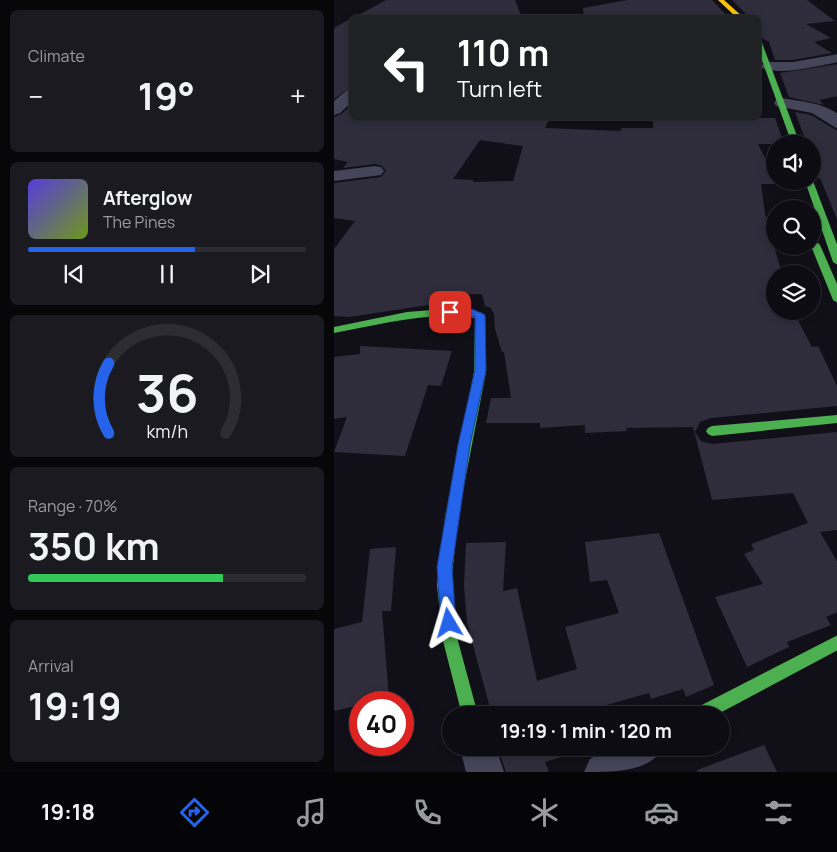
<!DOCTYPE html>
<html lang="en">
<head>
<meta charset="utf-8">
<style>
	body { margin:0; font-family:Manrope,sans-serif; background:#1b1a20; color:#f1f3f6; height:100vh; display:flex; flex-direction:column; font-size:19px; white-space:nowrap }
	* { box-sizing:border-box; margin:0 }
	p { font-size:16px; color:#9a9b9f }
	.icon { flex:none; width:28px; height:28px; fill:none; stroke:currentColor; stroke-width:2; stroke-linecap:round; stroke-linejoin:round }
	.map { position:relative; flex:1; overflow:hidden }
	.details { display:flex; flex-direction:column; gap:10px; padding:10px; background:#07070a; width:334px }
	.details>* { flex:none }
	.banner { position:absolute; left:15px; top:15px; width:412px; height:105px; border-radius:8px; box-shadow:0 2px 8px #0003,0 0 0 1px #2d2c32; background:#202124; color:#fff; overflow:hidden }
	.tools { position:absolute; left:432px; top:135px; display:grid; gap:10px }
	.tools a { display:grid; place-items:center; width:55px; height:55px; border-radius:50%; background:#0d0c12; box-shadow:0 2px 8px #0003,0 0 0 1px #2d2c32; font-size:25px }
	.speed { position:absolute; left:15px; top:691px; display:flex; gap:10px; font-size:25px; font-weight:700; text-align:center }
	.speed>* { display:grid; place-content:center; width:65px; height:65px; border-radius:50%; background:#0d0c12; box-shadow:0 2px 8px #0003,0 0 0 1px #2d2c32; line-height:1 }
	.speed .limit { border:8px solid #d22; background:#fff; color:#111 }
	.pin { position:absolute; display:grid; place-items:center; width:42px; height:42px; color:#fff; margin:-21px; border-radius:10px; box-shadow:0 2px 8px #0006 }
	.me { position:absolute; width:55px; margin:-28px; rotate:353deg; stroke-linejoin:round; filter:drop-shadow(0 0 4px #0008) }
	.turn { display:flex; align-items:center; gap:18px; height:105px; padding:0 25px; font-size:22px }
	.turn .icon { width:65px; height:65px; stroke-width:2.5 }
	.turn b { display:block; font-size:35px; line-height:42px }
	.big { font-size:38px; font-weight:700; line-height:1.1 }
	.details .card { flex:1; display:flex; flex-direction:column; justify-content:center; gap:8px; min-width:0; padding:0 18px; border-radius:8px; background:#1b1a20 }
	.details .dial { align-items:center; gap:0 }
	.dial svg { height:130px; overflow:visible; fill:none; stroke:#2d2c32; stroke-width:7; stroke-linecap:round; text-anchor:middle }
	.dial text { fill:#f1f3f6; stroke:none }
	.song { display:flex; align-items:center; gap:15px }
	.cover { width:60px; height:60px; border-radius:8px; background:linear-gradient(135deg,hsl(250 70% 55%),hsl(80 70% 35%)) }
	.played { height:5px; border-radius:2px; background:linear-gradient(90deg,#2563eb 60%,#2d2c32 60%) }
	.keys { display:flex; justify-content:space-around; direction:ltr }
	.heat { display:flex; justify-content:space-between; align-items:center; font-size:28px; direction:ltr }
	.charge { height:8px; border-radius:4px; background:linear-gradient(90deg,#34c759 70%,#2d2c32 0) }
	.trip { position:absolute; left:108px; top:706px; width:288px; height:50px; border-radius:25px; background:#0d0c12; box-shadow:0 2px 8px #0003,0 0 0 1px #2d2c32; font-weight:700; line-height:50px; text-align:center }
	.dock { display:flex; height:80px; justify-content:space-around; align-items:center; background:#050507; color:#9a9b9f }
	.dock .icon { width:35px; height:35px }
	.dock .active { color:#2563eb }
	.dock b { font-size:22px; color:#f1f3f6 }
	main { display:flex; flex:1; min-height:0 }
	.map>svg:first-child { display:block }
	.building { fill:#2f2d3c; fill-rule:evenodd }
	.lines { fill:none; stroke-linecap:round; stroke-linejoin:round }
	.street { fill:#454459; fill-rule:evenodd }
	.fast { fill:#4caf50; fill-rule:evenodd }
	.slow { fill:#ffc107; fill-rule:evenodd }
	.route { fill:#2563eb; stroke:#184099 }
</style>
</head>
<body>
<main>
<section class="details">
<div class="card"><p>Climate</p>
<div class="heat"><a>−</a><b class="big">19°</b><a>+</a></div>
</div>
<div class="card">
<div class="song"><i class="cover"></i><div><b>Afterglow</b><p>The Pines</p></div></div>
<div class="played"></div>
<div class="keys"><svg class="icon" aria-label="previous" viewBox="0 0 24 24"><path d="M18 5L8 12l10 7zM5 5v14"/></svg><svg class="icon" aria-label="pause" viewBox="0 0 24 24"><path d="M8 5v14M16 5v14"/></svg><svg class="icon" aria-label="next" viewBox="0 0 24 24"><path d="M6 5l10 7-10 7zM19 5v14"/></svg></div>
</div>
<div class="card dial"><svg viewBox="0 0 100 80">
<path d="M14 69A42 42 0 1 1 86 69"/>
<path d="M14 69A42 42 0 0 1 14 26" stroke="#2563eb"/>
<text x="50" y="56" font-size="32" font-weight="700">36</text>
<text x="50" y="72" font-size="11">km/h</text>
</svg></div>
<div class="card"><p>Range · 70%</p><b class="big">350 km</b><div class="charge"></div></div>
<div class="card"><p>Arrival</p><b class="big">19:19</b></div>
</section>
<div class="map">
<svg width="504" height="772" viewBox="0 0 504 772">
	<rect width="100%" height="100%" fill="#111018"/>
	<!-- building -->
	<path class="building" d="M52,0H181L188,18H19Z
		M294,0H378L395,18H250L249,8Z
		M398,0H473L501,21L472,24L497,38L480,42L498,53L459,60H441L435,42L428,38L425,32V18H416Z
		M18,18V86L0,99V28Z
		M504,64V96L485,100L490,105L455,97L446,73Z
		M18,105V118H216L211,128L287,131V128H319V118H441L450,144H424L444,184H427L431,214L448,274H441V311H459L478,347L484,346L504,388V406L377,418L366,422L361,432L367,441L378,444L504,432V530L486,532L504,563V612L492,617L497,625L453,642L455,647L413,667L381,597L429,584L410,554L420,550L417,544L474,523L459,493L378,500L359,427L292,428L293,431L251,433V425L206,428V423H152L157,398H177L170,352H168L161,329L160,314L157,308L151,306L148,294L98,295L101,304L15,317L0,316V249L21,221L0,218V183L47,177L52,171L48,166L41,164L9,168L14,162L0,159V117L7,114ZM146,140L189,146L179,181L139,182V180L119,179Z
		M461,112L477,115L504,131V222L487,180L479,174V144H473Z
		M26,346L118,351L107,386L94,385L71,456L0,452L13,417L0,419V357L26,354Z
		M325,533L380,685L352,697L349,689L317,699L315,693L251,711L253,715H158L133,623L130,586L132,543L172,542L169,591L183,588L203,681L243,669L231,627L285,613L273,580L256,582L251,542Z
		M62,547L57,611H48L55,698L26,702V705L0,711V629L28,622L36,549Z
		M430,745L443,772H363V770Z
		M164,748H255L211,762L215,772H172Z"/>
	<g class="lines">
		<!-- street -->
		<path class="street" d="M504,54V62C489,65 435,78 426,66L433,62H459Z
			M18,88V102L6,113L0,115V101L13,90Z
			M448,98C468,102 487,102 504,114V129L478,113L442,106L440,103L442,100Z
			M41,166L47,167L50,171L47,175L0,181V171Z
			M126,748H162L170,772H132Z
			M276,748H329C316,772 280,772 250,772L256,759Z"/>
		<!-- fast -->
		<path class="fast" d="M425,41L428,43L466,144H458L425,52Z
			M471,181H479L504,247V265L499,262Z
			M479,243H484L486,245L504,286V303L499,300L477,246H479Z
			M110,309L146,312L151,315L152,372L124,517L117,585L124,641L144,715H128L109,641L103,585L111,517L140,372L141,318C93,311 46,325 0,333V327L73,312Z
			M504,415V423L378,436L374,434L372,431L374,428L378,426Z
			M504,635V650L382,715H358L360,709Z"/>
		<!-- slow -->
		<path class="slow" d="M384,0H390L410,18H403Z"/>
	</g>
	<!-- route -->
	<path class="route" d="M136,308L151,315L152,370L136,445L118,567L122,623L120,628L115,630L109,628L107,623L103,567L124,445L141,370V317C131,313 119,319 111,312L116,309Z"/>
</svg>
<div class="tools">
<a><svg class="icon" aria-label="sound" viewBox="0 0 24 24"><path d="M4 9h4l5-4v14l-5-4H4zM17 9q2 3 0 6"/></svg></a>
<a><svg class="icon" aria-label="search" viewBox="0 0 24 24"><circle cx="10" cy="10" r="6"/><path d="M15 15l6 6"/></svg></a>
<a><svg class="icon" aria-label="layers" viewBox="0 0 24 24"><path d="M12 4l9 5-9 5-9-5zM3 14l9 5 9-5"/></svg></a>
</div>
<div class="speed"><div class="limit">40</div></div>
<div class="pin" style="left:116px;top:312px;background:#d93025"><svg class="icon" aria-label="arrive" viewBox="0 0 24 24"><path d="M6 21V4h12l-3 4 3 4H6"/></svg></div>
<svg class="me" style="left:115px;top:623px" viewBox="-20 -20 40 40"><path d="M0-17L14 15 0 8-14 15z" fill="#2563eb" stroke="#fff" stroke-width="4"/></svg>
<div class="trip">19:19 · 1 min · 120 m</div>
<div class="banner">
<div class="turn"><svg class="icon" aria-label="left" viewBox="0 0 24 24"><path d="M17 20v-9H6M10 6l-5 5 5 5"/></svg><div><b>110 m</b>Turn left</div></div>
</div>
</div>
</main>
<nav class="dock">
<b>19:18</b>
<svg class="icon active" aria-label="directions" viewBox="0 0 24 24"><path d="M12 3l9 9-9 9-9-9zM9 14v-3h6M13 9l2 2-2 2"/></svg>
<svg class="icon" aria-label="music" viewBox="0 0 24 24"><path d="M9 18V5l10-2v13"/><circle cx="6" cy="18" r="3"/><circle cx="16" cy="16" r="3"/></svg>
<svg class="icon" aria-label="phone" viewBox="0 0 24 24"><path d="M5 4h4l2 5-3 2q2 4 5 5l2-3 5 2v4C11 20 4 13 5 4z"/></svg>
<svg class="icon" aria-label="climate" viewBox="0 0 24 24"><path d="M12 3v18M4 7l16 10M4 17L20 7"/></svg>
<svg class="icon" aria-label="car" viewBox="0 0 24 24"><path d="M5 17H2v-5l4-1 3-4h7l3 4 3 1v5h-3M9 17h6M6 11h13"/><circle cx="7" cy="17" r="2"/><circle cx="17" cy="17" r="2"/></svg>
<svg class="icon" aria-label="filters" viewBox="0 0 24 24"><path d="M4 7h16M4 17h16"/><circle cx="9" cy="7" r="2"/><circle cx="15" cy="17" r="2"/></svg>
</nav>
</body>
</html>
